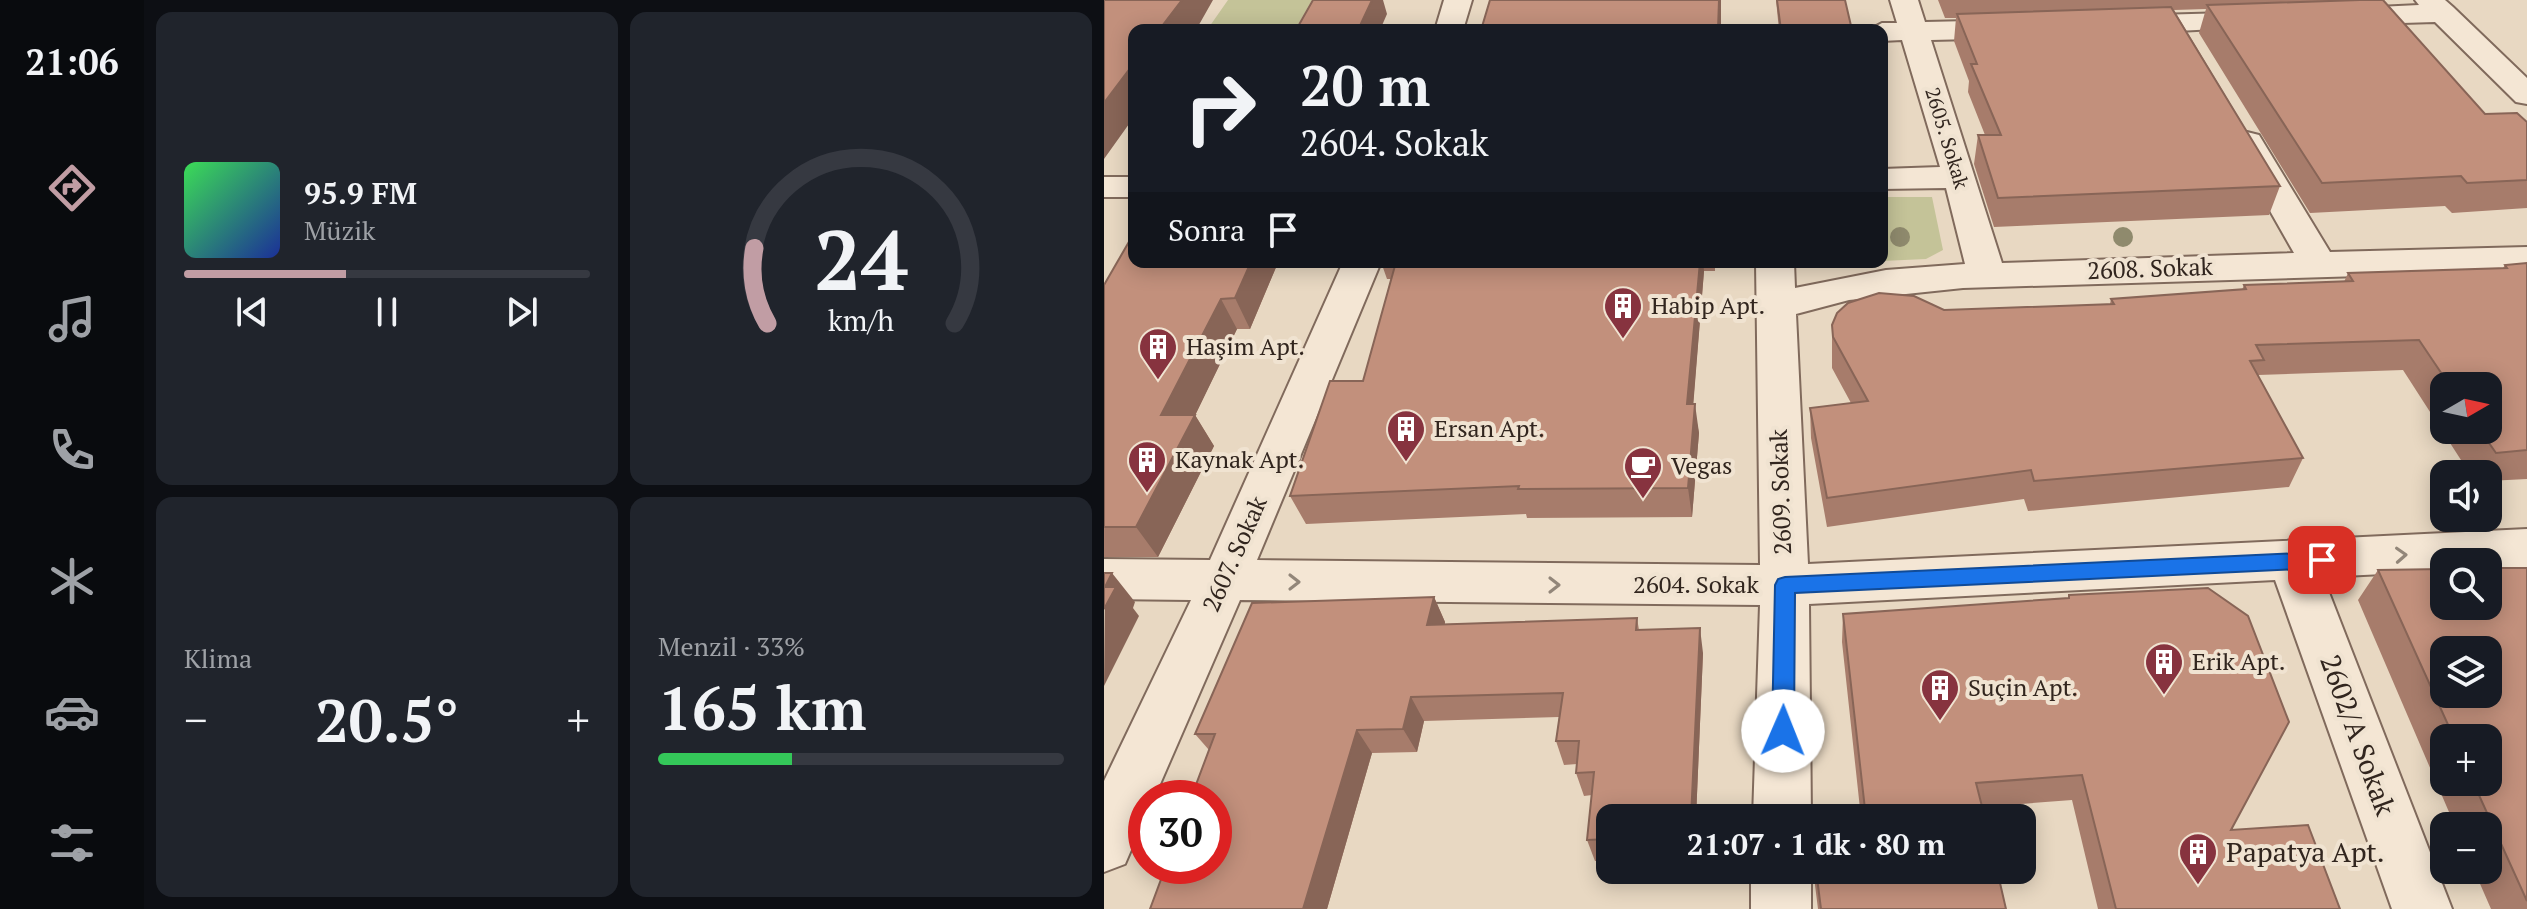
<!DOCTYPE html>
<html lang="tr">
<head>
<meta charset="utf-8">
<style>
	body { margin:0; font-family:"PT Serif",serif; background:#20242c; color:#f1f3f6; height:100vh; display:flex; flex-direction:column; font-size:30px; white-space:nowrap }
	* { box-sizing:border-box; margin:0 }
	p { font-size:26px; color:#9ea1a6 }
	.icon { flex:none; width:44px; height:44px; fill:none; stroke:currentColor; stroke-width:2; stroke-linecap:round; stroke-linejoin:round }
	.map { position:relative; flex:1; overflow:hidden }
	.details { display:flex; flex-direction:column; gap:12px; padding:12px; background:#0d0f14; width:960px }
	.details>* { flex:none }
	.top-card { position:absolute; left:24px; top:24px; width:760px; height:244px; border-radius:16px; box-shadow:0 4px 20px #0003; background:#171b24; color:#f1f3f6; overflow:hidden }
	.needle { width:52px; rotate:81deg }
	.fabs { position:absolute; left:1326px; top:372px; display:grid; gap:16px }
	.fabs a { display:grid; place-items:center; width:72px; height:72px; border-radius:16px; background:#171b24; box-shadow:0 4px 20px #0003; font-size:40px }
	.speed { position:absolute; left:24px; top:780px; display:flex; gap:16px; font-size:40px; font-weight:700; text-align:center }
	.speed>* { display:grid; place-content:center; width:104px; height:104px; border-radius:50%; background:#171b24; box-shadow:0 4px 20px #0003; line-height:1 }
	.speed .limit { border:12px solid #d22; background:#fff; color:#111 }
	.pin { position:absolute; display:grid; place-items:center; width:68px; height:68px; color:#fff; margin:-34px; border-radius:16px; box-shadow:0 4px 12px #0006 }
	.me { position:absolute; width:88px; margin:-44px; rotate:1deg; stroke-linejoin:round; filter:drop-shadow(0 0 6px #0008) }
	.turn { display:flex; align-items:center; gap:28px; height:168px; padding:0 40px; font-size:36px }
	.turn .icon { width:104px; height:104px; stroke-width:2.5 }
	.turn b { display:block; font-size:56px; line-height:68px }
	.then { display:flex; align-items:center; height:76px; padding:0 40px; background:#0003; gap:16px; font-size:30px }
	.big { font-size:60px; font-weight:600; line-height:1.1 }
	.details .widget { flex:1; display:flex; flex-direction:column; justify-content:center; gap:12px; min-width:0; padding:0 28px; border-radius:16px; background:#20242c }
	.details .dial { align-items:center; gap:0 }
	.dial svg { height:208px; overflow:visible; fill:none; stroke:#363941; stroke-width:7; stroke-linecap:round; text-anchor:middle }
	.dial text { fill:#f1f3f6; stroke:none }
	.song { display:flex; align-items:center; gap:24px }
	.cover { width:96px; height:96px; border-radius:12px; background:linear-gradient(135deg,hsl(130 70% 55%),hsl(230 70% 35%)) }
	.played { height:8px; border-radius:4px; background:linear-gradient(90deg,#c19da4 40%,#363941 40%) }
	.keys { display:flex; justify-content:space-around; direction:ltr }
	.heat { display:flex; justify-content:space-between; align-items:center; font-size:44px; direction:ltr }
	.charge { height:12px; border-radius:6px; background:linear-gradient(90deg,#34c759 33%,#363941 0) }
	.details .tiles { flex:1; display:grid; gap:12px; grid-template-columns:repeat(2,1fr) }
	.trip { position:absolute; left:492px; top:804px; width:440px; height:80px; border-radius:16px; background:#171b24; box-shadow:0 4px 20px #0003; font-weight:600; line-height:80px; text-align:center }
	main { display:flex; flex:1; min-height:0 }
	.dock { display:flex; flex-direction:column; width:144px; justify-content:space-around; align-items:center; background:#090b0e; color:#9ea1a6 }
	.dock .icon { width:56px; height:56px }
	.dock .current { color:#c19da4 }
	.dock b { font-size:36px; color:#f1f3f6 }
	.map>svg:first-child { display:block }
	.green { fill:#c4c398 }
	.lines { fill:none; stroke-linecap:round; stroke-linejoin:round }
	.street-casing { stroke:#806a5c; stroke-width:4 }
	.street { fill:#f4e6d4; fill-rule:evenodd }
	.tree { fill:#8f8a6d }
	.wall { fill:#a77c6b; fill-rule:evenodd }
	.shaded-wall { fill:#886557 }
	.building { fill:#c2907c; stroke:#886557; stroke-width:2; fill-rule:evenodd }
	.oneway { stroke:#928679 }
	.route { fill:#1a73e8; stroke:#114b97; stroke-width:2 }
	.labels { text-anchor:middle; stroke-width:8; stroke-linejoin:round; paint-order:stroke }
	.far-street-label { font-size:20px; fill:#31251e; stroke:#f0e3d1 }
	.street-label { font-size:24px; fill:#31251e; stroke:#f0e3d1 }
	.poi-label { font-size:24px; fill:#31251e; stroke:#f0e3d1; text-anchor:start }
	.near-street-label { font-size:28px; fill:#31251e; stroke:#f0e3d1 }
	.near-poi-label { font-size:28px; fill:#31251e; stroke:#f0e3d1; text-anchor:start }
</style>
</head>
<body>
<main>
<nav class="dock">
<b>21:06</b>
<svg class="icon current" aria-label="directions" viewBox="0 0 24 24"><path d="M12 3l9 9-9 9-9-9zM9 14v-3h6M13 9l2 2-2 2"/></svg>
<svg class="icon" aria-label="music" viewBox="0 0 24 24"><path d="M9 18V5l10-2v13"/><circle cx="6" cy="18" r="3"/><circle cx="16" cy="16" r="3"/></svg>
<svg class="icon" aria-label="phone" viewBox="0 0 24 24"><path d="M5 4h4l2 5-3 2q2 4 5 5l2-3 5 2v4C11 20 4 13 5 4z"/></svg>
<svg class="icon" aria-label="climate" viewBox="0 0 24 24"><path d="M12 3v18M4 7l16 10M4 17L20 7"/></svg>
<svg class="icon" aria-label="car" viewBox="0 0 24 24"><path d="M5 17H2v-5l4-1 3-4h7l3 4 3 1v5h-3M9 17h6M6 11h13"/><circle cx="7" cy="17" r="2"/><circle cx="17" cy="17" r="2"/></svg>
<svg class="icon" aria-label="filters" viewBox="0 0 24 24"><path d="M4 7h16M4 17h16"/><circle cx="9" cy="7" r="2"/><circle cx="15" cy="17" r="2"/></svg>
</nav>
<section class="details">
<div class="tiles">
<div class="widget">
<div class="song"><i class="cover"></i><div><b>95.9 FM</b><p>Müzik</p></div></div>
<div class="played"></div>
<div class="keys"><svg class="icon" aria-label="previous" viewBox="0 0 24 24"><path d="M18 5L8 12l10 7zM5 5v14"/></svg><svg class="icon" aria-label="pause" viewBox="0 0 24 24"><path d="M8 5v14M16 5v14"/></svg><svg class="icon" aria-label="next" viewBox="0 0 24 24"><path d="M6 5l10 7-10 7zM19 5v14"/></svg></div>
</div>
<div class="widget dial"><svg viewBox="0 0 100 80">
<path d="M14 69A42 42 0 1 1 86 69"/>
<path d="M14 69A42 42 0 0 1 9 40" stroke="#c19da4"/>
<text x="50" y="56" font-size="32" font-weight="700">24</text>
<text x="50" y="72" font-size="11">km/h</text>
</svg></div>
<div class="widget"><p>Klima</p>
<div class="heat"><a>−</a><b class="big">20.5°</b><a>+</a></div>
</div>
<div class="widget"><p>Menzil · 33%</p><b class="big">165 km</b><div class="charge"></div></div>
</div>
</section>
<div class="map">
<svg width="1423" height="909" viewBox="0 0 1423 909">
	<rect width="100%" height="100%" fill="#e8d8c2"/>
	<!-- green -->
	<path class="green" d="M124,0H208L191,30H103Z
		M778,197H828L839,250L822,259L778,261Z"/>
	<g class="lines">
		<defs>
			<path id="street" d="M340,0H368L359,30H331Z
				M786,0H814L821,22L912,20L922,23L926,29L922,35L912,38L827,40L898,263L1190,253L1127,142L1131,135L1143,132L1155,135L1226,252L1423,247V271L859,288L745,300L692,314L704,564L1423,529V567L1384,569V562H1340V571L1219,577L1348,909H1288L1171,580L705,604L707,818H649L656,605L136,600L50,798H42V815L21,864L0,872V781L87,600L0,599V559L106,560L239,262H277L153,560L656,565L652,262H690L691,288L782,270L861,264L842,188L778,189V169L836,167L798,40L778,41V30H765L778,23H793Z
				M1311,0H1341L1349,7L1423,78V104L1412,102L1331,22L1232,25L1222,23L1218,17L1222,11L1232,9L1315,5Z
				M1159,12L1169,14L1173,20L1169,26L1016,34L1006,31L1002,25L1006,19L1016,16Z
				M0,177H30V197H0Z
				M647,870H707V909H647Z"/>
		</defs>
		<!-- street casing -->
		<use href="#street" class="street-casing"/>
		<!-- street -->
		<use href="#street" class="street"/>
	</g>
	<!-- trees -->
	<g class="tree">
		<circle cx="796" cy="237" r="10"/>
		<circle cx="1019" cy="237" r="10"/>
	</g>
	<!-- wall -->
	<path class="wall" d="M672,0H741L748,30H675Z
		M834,0H1279L1381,114L1423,122V208L1348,213L1341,206L1206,213L1095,33L1102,9L1070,10L1176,186L1165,215L890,227L870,164L874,135H881L864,92L865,81L850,41L852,18H841Z
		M277,262H611V271H600L589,404L595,433L588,517L423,518L422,514L202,524L186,496L259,381L287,279H283Z
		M1423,263V479L1384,481V474H1366L1299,370L1154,375L1199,458L1185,487L924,511L920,499L723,527L707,438L706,408L747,403L728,368V325L1006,304L1007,299L1138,290L1140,285L1240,282L1244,273L1399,268L1401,265ZM1340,386H1384V430H1340Z
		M173,265L146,329H133L91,415L110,446L54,557H0V285Z
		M1423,568V909H1387L1370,870H1384V826H1351L1254,600L1274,570ZM1340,738H1384V782H1340Z
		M965,595L1127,830L1236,909H994L968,800L878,807L881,818H757L738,642L739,614L964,598Z
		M330,597L341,622V624L533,618L535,630L599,653L592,818H506V860L491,861L483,840L488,795L480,796L472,773L473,764L460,765L452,741L455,717L320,721L313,752L268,753L223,909H46L105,750L91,734Z
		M711,870H893L902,909H714L711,885Z"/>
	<!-- shaded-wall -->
	<path class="shaded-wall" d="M78,0H109L92,30H55Z
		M268,0H279L283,14L276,30H254Z
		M615,0H617V30H614Z
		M30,63V117L0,159V103Z
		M147,262H172L173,265L146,329L131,298Z
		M596,262H599L600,271L587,433L583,404Z
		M117,299L133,329L86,426L91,415L110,446L54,557L32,527L57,415Z
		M591,404L595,433L588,517L584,488Z
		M8,573L31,602L29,608L35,616L0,686L1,587Z
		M330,597L341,622L335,650L323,625Z
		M596,628L599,653L592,818H587Z
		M307,697L320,721L313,752L299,729Z
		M253,730L268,753L223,909H199Z"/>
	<!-- building -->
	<path class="building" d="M0,0H78L55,30H30V63L0,103Z
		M209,0H268L254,30H192Z
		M386,0H615L614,30H377Z
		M673,0H741L748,30H677Z
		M1256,0H1279L1381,114L1413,113L1423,122V180L1363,183L1357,176L1218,183L1103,5Z
		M1067,7L1176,186L894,198L874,135H897L867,64H873L853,14Z
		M26,240H30V262H147L131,298L117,299L57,415H91L32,527H0V285Z
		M292,262H596L583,404H591L584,488L414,489L415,486L186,496L226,381H259Z
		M1423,263V450L1392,453L1376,430H1384V386H1346L1315,340L1152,345L1160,360L1146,361L1199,458L930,481L927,470L723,498L706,408L764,401L729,337L728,325L733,313L744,303L775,293L810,296L840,310L1010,304L1007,299L1142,289L1140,285L1249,281L1244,273L1403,268L1401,265Z
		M1384,568H1423V901L1369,782H1384V738H1350L1274,570L1340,569V606H1384ZM1340,650H1384V694H1340Z
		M0,573H8L1,587H12L0,609Z
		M1104,588L1144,616L1185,722L1127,830L1204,825L1236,909H1012L978,775L872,783L881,818H762L739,614L965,598V595Z
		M330,597L323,625L533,618L532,630L596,628L587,818H506V839L483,840L490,772L472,773L475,741H452L459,693L307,697L299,729L253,730L199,909H46L62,866H110V798H87L111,734H91L148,603Z
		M712,870H893L902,909H717Z"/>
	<!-- one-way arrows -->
	<defs><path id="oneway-chevron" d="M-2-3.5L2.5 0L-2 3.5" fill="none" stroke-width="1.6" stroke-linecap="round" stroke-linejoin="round" transform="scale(2)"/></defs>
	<g class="oneway">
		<use href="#oneway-chevron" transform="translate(1297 555) rotate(-3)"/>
		<use href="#oneway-chevron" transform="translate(190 582)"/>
		<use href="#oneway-chevron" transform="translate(450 585)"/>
	</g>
	<!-- route -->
	<path class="route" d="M1218,552L1225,554L1228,560L1225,565L1218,568L691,593L690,731L687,738L679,741L671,738L668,731L671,585L674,579L681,577Z"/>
	<!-- icons -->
	<defs>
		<symbol id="building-pin" viewBox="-11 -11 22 30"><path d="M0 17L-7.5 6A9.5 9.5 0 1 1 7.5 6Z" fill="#87333f" stroke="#f0e3d1"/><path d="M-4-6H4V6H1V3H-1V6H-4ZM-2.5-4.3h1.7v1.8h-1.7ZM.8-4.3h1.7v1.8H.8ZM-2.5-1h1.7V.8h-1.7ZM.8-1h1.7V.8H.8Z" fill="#fff"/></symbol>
		<symbol id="cafe-pin" viewBox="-11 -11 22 30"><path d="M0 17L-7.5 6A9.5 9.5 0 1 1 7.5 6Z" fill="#87333f" stroke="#f0e3d1"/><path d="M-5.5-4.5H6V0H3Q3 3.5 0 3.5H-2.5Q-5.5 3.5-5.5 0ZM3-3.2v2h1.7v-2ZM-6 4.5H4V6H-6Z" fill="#fff"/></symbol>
	</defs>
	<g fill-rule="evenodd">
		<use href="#building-pin" x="497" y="284" width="44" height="60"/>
		<use href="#building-pin" x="32" y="325" width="44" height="60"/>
		<use href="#building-pin" x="280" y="407" width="44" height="60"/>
		<use href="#building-pin" x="21" y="438" width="44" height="60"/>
		<use href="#cafe-pin" x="517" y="444" width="44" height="60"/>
		<use href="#building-pin" x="1038" y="640" width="44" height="60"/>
		<use href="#building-pin" x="814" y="666" width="44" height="60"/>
		<use href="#building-pin" x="1072" y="830" width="44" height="60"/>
	</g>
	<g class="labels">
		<!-- far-street labels -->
		<g class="far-street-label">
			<text transform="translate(843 138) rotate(73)" y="7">2605. Sokak</text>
		</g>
		<!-- street labels -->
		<g class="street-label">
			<text transform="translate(1046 269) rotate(-2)" y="8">2608. Sokak</text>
			<text transform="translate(677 492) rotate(-92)" y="8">2609. Sokak</text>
			<text transform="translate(131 554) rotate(-66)" y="8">2607. Sokak</text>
			<text x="592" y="593">2604. Sokak</text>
		</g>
		<!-- poi labels -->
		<g class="poi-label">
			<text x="547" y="314">Habip Apt.</text>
			<text x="82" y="355">Haşim Apt.</text>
			<text x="330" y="437">Ersan Apt.</text>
			<text x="71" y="468">Kaynak Apt.</text>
			<text x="567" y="474">Vegas</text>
			<text x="1088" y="670">Erik Apt.</text>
			<text x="864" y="696">Suçin Apt.</text>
		</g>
		<!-- near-street labels -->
		<g class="near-street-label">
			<text transform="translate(1254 735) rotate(70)" y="10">2602/A Sokak</text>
		</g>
		<!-- near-poi labels -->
		<g class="near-poi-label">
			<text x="1122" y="862">Papatya Apt.</text>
		</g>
	</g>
</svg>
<div class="fabs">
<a><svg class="needle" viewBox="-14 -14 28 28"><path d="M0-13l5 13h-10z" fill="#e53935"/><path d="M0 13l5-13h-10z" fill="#9ea1a6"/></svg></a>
<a><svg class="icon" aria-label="sound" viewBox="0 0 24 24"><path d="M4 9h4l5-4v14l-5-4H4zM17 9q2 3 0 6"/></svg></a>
<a><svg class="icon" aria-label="search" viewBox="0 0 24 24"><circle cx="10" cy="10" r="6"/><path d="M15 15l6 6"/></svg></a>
<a><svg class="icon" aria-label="layers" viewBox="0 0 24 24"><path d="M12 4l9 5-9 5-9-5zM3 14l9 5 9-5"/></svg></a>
<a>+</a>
<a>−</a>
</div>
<div class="speed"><div class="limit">30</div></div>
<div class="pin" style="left:1218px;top:560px;background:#d93025"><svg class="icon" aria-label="arrive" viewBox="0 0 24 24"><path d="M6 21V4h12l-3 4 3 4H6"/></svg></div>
<svg class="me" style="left:679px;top:731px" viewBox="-20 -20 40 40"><circle r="19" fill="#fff"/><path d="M0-13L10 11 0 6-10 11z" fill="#1a73e8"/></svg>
<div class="trip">21:07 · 1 dk · 80 m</div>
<div class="top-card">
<div class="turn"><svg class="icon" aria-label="right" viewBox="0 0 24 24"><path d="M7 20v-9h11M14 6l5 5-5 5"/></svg><div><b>20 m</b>2604. Sokak</div></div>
<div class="then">Sonra<svg class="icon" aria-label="arrive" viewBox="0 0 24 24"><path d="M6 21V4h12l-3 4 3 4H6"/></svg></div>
</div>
</div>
</main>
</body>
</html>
